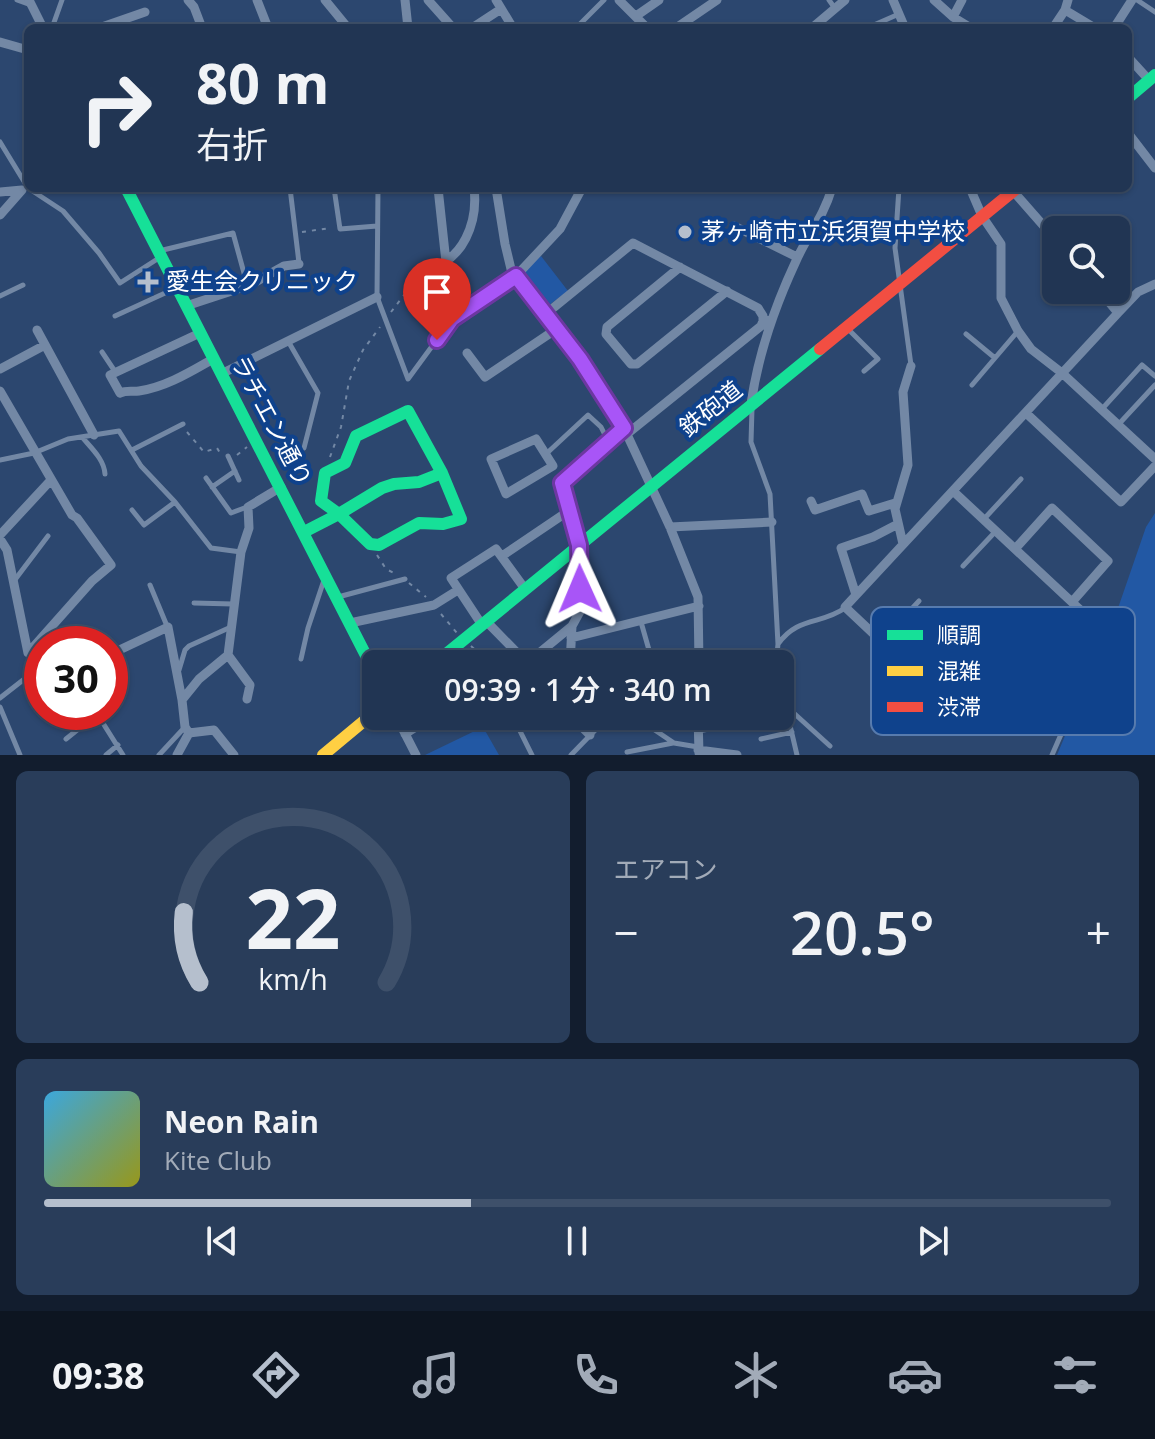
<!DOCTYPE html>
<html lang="ja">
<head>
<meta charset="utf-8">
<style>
	body { margin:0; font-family:"Open Sans","Noto Sans JP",sans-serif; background:#293d5a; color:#f1f3f6; height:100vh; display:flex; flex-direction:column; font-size:30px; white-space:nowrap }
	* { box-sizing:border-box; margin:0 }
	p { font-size:26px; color:#a2abb8 }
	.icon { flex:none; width:44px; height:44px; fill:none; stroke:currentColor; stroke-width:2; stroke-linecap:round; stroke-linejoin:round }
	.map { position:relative; height:755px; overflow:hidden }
	.details { display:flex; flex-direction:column; gap:16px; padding:16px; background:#121d2e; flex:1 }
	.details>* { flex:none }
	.guide { position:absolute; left:24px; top:24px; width:1108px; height:168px; border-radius:12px; box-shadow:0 2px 6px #0004,0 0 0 2px #3e506a; background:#213553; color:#f1f3f6; overflow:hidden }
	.fabs { position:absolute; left:1042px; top:216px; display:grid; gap:16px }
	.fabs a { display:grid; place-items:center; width:88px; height:88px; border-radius:12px; background:#213553; box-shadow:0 2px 6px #0004,0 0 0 2px #3e506a; font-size:40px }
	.speed { position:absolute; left:24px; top:626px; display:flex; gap:16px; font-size:40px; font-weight:700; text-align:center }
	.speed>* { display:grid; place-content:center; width:104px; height:104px; border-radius:50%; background:#213553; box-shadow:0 2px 6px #0004,0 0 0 2px #3e506a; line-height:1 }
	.speed .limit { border:12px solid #d22; background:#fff; color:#111 }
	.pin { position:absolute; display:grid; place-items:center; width:68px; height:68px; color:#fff; margin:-82px -34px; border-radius:50% 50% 50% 0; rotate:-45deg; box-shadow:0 0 8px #0007 }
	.pin .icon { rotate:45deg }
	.me { position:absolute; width:88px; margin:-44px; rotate:359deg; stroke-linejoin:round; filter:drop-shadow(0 0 6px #0008) }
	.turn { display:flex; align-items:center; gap:28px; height:168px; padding:0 40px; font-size:36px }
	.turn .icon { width:104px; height:104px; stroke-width:2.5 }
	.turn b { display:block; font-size:56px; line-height:68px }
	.big { font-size:60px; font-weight:600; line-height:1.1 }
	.details .card { flex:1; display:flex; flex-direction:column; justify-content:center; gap:12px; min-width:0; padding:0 28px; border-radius:12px; background:#293d5a }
	.details .dial { align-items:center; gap:0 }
	.dial svg { height:208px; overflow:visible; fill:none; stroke:#3e506a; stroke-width:7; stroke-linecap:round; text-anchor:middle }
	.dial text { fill:#f1f3f6; stroke:none }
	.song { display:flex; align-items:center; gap:24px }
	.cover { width:96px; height:96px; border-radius:12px; background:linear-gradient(135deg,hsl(200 70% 55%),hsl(60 70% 35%)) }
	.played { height:8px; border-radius:4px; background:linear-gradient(90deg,#b5bfcd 40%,#3e506a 40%) }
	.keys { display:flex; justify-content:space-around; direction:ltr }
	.heat { display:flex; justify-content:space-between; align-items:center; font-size:44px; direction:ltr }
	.details .tiles { flex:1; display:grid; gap:16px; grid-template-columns:1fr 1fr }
	.card:last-child { grid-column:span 2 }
	.trip { position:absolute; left:362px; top:650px; width:432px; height:80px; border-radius:12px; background:#213553; box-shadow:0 2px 6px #0004,0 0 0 2px #3e506a; font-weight:600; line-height:80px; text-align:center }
	.menu { display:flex; height:128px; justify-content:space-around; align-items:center; background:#0d1521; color:#a2abb8 }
	.menu .icon { width:56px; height:56px }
	.menu .active { color:#b5bfcd }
	.menu b { font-size:36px; color:#f1f3f6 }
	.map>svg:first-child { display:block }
	.green { fill:#2258a4 }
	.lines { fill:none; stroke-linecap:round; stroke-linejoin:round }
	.path { stroke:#7388a5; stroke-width:2; stroke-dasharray:4 6; stroke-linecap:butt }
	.lane { stroke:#7388a5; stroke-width:5 }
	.street { stroke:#7388a5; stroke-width:9 }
	.fast { stroke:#16e098; stroke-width:12 }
	.slow { stroke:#ffcf43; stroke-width:12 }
	.jam { stroke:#f24e42; stroke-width:12 }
	.route-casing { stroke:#6d37a1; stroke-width:20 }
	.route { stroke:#a855f7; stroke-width:14 }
	.poi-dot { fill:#b5bfcd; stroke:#0f428c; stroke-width:3 }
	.labels { text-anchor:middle; stroke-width:8; stroke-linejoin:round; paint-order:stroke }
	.poi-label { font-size:24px; fill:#fff; stroke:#0f428c; text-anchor:start }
	.street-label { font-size:24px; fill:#fff; stroke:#0f428c }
	.key { fill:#0f428c; stroke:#577bae; stroke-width:2 }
	.key-label { font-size:22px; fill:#fff }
</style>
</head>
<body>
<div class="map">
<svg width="1155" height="755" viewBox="0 0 1155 755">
	<rect width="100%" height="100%" fill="#2c476f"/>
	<!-- green -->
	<path class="green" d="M541,256L568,291L545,308L520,273Z
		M1155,513V755H1057L1117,611L1146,527Z
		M483,727L499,755H425Z"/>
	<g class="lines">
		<!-- path -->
		<path class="path" d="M302,232L331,228
			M391,312L421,273
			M187,432L204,452L217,448L220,453
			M237,455L247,447
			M330,457L341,427L349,381L363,350L380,327
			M377,555L386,569L394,573
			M409,583L426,597
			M441,614L457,633
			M471,646L491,664"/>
		<!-- lane -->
		<path class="lane" d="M17,0L31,5
			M829,0L834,7
			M1137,0L1155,12
			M52,28L62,0
			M576,28L604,0
			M867,28L899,14
			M0,142L28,188
			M28,188L63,211L99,253L120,283L159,258
			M290,188L299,263
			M334,188L340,229L377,226
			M378,188L377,297L408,379L452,319L516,276
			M899,188L895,248L911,365
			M159,251L233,233L247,284
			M1043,266L1056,254
			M0,296L23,285
			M1070,296L1077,290
			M421,300L437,340
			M115,316L176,288
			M847,328L878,359L864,371
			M966,334L995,358
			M288,341L318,393L304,448
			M102,352L114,370
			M972,385L1018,331
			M752,409L751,442L770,494L778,644L776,664
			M1102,409L1142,365L1155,376
			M1118,425L1155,385
			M82,437C91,448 104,459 105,474
			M132,450L183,424
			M546,454L588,415L601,427L608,441
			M228,456L239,480
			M0,460L34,453L68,439L119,431L141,466L175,502L211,548L241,552
			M206,478L231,513L247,507
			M212,487L235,471
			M132,510L144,525L175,502
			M984,519L1021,479
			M963,566L995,532
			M14,581L48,536
			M150,585L167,626
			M338,597L405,579
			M194,603L233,604
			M641,622L653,664
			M882,641L919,601
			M778,644C798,616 821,625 845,608
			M301,659L308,628L324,580
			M179,670L185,650L189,646L231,627
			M780,683L797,755
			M0,698L41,666L28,653
			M786,706L830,746
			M0,707L20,755
			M96,712L123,755
			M634,716L674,743L698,747
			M520,731L532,755
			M699,731L742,722
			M66,739L97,714
			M761,739L792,732
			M627,752L673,743
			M106,755L118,745
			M159,755L185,727
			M571,755L609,716
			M1052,755L1105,634"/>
		<!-- street -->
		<path class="street" d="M29,0L43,28
			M188,0L194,7L202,28
			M257,0L268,28
			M325,0L348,28
			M405,0L408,28
			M428,0L453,28
			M496,0L513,28
			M619,0L647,28
			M893,0L905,28
			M934,0L953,17L971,28
			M1065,10L1095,28
			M636,16L659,0
			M953,17L962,0
			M99,28L145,12
			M472,28L501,9
			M676,28L717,0
			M812,28L845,0
			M1053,28L1065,10L1068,0
			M1114,28L1132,0
			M0,42L28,50
			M1128,57L1149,80
			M1128,133L1155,168
			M438,188L446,262
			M496,188L505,244L511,269L580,359L624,428L670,527L698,597L699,664
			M970,188L982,216L1001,244V298L1018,331L1031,349L1062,373L1155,459
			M1013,191L1056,240
			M0,192L22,190
			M0,215L22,190
			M734,226L797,257
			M680,267L607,327L606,334L631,364H637L727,291
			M427,268C464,262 478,221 474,188
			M516,276L560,229L582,188
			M186,306L250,285L284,266L299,264
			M547,313L633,243L758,308L763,316V321L772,320
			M1118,313L1138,292L1155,284
			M37,330L94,435
			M200,333L110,375L120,393C127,390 132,392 139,391C166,387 190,372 213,359
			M467,353L485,377L558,328
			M0,369L45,345
			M221,374L377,297
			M0,391L72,515L77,518L111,565L92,581L28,653L7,550L0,539
			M751,404C758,355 775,306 796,261C808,234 823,218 832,188
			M1026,413L1121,502L1155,466
			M627,434L761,326L763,321
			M536,439L553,466L506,494L491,459Z
			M953,491L1105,633
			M811,501L815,510L862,494L869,511L895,503
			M670,527L772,522
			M0,535L51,480
			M903,544L895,509L908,465L903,392L911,366
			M1015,549L1052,508L1108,561L1072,602
			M502,556L570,510
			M856,595L841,548L873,537L898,524
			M486,621L527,663L572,626
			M350,623L434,605L458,590
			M482,625L451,578L496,549L525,589
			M571,638L699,606
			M110,649L113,653L168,627L182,700
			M228,655L250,685L247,699
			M570,664L572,626L583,606L579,545L562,483L624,428
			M914,672L845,607L1118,313L1099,290
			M396,716L416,755
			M571,716L590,735
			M698,716L699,753
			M189,733L185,727L182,700L199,679L228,655L241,552L249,528L248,507L281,487
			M405,734L433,716
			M698,750L737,755
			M177,755L189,733L214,730L234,755"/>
		<!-- fast -->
		<path class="fast" d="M1128,98L1155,75
			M126,188L376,675
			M304,532L339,514L370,544L379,545L419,523L443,524L461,519L442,473L408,411L356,436L345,463L325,473L321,501L339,514L382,488L394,484L419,482L442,473
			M434,664L820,349"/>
		<!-- slow -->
		<path class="slow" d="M323,755L376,711"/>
		<!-- jam -->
		<path class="jam" d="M820,349L1017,188"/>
	</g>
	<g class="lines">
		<defs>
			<path id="route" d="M437,340L452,319L516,276L580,359L624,428L562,483L579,545L580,589"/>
		</defs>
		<!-- route casing -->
		<use href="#route" class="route-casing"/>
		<!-- route -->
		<use href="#route" class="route"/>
	</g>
	<!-- markers -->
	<g class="poi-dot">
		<circle cx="685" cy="232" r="8"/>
		<path d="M144 270h8v8h8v8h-8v8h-8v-8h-8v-8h8z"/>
	</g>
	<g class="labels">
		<!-- poi labels -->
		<g class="poi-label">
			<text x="701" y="240">茅ヶ崎市立浜須賀中学校</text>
			<text x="166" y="290">愛生会クリニック</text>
		</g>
		<!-- street labels -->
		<g class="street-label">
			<text transform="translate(711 409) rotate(-39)" y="8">鉄砲道</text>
			<text transform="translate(271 421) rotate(62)" y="8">ラチエン通り</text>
		</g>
	</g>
	<!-- legend -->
	<rect x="871" y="607" width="264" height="128" rx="12" class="key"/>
	<rect x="887" y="630" width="36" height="10" fill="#16e098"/>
	<rect x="887" y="666" width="36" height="10" fill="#ffcf43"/>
	<rect x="887" y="702" width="36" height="10" fill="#f24e42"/>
	<g class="key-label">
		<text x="937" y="643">順調</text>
		<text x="937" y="679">混雑</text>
		<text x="937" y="715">渋滞</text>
	</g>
</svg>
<div class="fabs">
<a><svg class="icon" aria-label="search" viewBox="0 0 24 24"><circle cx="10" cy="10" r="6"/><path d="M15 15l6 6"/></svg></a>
</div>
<div class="speed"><div class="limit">30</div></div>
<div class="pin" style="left:437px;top:340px;background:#d93025"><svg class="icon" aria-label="arrive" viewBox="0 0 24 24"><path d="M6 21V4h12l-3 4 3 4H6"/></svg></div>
<svg class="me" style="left:580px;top:589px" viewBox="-20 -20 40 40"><path d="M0-17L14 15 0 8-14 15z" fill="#a855f7" stroke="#fff" stroke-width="4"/></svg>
<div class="trip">09:39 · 1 分 · 340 m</div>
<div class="guide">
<div class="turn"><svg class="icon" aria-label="right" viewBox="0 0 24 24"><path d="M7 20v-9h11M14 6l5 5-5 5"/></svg><div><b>80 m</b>右折</div></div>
</div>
</div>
<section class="details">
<div class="tiles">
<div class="card dial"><svg viewBox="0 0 100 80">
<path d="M14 69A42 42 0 1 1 86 69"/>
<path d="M14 69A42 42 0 0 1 8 42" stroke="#b5bfcd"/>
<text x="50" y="56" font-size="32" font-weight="700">22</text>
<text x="50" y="72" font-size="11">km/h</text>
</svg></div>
<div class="card"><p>エアコン</p>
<div class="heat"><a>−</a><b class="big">20.5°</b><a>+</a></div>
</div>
<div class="card">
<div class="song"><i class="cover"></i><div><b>Neon Rain</b><p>Kite Club</p></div></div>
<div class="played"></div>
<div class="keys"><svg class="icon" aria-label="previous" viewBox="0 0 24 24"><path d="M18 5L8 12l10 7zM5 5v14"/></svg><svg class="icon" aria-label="pause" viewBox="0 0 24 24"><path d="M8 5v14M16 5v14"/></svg><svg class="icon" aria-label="next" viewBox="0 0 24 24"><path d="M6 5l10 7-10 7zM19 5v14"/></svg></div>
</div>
</div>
</section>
<nav class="menu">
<b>09:38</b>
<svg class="icon active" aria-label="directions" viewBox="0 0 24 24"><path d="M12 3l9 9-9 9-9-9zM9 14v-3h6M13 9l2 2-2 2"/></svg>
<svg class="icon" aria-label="music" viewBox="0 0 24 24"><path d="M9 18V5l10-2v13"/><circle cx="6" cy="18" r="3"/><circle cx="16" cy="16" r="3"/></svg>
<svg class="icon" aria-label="phone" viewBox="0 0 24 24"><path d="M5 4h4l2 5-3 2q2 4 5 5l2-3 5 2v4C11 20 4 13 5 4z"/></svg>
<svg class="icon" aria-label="climate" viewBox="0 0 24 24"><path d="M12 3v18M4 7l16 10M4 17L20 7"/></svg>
<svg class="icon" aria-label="car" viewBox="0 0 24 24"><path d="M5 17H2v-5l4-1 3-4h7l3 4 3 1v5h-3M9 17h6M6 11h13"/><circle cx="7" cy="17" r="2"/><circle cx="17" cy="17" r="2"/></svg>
<svg class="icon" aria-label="filters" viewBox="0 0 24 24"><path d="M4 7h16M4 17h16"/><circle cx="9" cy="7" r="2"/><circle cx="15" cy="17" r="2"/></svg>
</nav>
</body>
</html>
